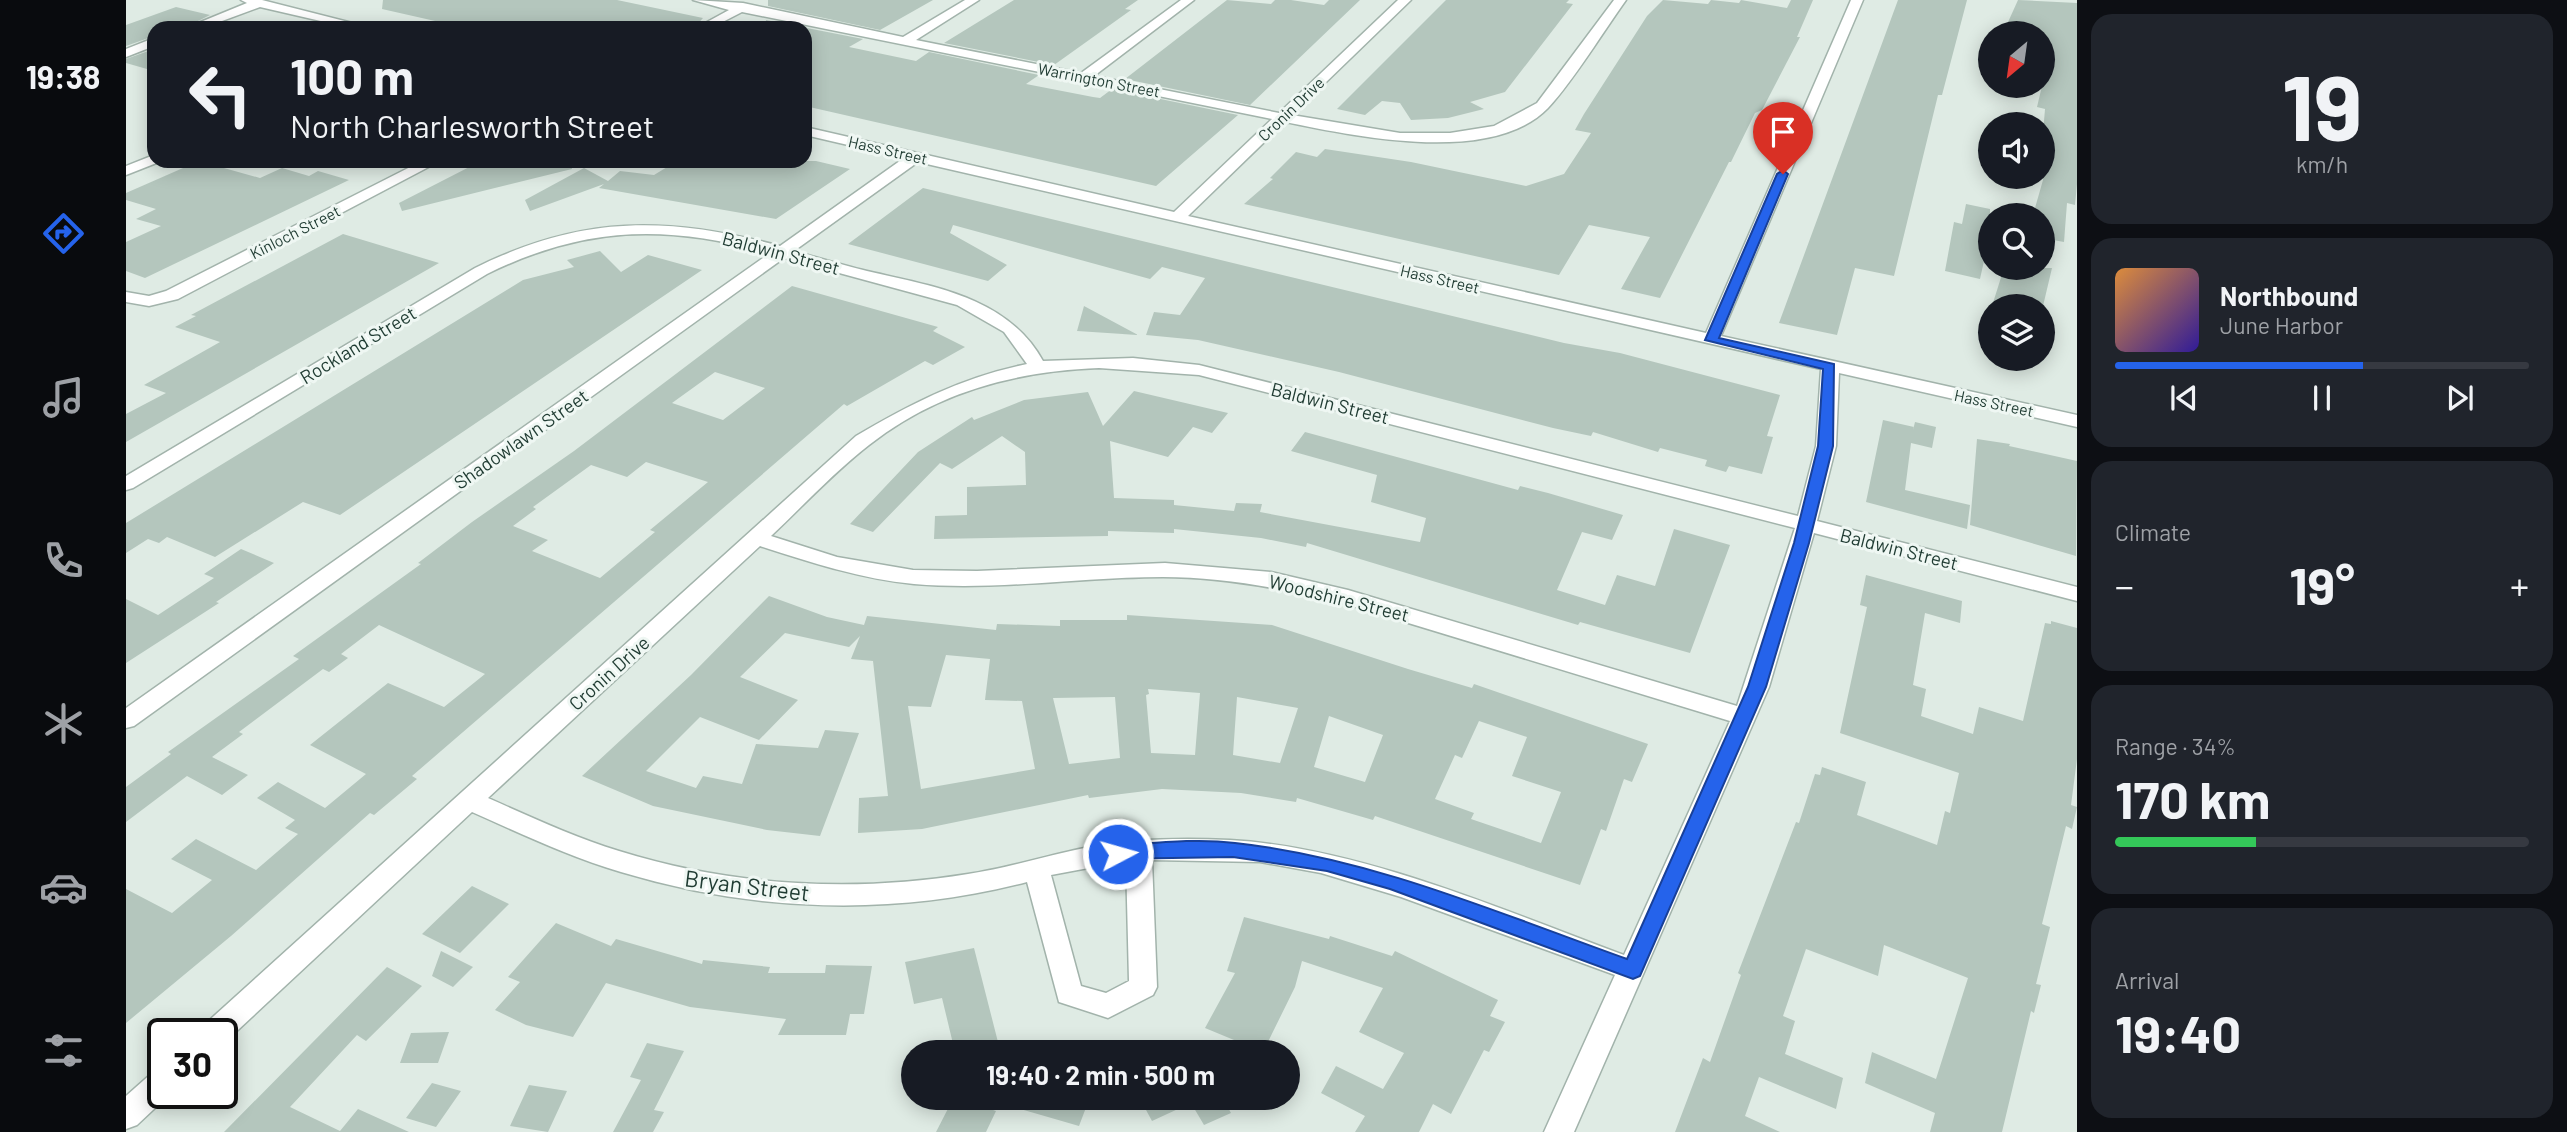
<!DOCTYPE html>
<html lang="en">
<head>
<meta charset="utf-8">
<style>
	body { margin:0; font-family:Barlow,sans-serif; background:#20242c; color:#f1f3f6; height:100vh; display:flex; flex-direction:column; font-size:26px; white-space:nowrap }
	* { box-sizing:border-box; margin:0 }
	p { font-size:23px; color:#9ea1a6 }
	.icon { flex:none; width:38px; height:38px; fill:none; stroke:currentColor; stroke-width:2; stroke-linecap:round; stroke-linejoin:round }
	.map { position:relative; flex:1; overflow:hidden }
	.details { display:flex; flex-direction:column; gap:14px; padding:14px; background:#0d0f14; width:490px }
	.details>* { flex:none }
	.hud { position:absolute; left:21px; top:21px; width:665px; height:147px; border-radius:21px; box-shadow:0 4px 18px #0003; background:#171b24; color:#f1f3f6; overflow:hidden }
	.needle { width:46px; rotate:209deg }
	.tools { position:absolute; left:1852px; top:21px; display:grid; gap:14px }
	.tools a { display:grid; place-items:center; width:77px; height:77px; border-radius:50%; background:#171b24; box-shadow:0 4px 18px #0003; font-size:35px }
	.speed { position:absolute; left:21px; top:1018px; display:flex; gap:14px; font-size:35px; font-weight:700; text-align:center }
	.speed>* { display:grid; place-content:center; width:91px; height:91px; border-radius:50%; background:#171b24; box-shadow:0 4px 18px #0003; line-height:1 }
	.speed .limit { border:4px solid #111; border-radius:10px; background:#fff; color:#111 }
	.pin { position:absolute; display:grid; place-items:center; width:60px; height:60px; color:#fff; margin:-72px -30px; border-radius:50% 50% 50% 0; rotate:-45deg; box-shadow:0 0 7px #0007 }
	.pin .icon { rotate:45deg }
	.me { position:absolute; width:77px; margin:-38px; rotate:84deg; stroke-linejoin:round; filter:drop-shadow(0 0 5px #0008) }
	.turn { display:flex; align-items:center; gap:24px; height:147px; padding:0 28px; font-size:32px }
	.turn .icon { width:91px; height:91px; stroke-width:2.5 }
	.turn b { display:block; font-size:49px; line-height:60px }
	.big { font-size:52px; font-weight:700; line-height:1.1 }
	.details .tile { flex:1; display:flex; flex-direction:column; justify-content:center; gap:10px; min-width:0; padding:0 24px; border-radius:21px; background:#20242c }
	.details .dial { align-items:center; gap:0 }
	.dial b { font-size:91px; line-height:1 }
	.song { display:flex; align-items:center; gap:21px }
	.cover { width:84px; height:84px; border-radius:10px; background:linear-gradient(135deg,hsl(30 70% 55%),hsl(250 70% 35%)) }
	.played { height:7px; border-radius:4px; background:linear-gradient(90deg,#2563eb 60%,#363941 60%) }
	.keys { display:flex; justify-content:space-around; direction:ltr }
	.heat { display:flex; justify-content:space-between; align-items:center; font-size:38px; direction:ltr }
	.charge { height:10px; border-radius:5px; background:linear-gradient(90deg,#34c759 34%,#363941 0) }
	.trip { position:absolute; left:775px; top:1040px; width:399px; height:70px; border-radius:35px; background:#171b24; box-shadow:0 4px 18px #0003; font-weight:700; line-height:70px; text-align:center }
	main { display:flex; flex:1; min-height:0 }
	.menu { display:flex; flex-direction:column; width:126px; justify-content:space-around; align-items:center; background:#090b0e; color:#9ea1a6 }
	.menu .icon { width:49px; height:49px }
	.menu .active { color:#2563eb }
	.menu b { font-size:32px; color:#f1f3f6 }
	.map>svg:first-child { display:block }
	.building { fill:#b4c6bd; fill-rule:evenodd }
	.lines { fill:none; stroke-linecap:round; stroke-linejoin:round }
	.street-casing { stroke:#a2b3ab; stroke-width:3 }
	.street { fill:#fff; fill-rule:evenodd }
	.route { fill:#2563eb; stroke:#184099; stroke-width:2 }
	.labels { text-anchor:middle; stroke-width:6; stroke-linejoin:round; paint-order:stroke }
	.far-street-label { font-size:16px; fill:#1f3b32; stroke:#eff7f3 }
	.street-label { font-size:19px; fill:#1f3b32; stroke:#eff7f3 }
	.near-street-label { font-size:23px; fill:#1f3b32; stroke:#eff7f3 }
</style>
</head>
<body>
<main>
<nav class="menu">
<b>19:38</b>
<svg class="icon active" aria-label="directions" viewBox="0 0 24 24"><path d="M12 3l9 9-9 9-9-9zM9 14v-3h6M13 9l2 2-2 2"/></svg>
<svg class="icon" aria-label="music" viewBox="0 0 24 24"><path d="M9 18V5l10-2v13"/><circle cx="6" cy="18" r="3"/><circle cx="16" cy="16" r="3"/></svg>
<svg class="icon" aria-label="phone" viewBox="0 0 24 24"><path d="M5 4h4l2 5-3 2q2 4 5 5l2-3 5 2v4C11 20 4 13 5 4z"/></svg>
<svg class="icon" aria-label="climate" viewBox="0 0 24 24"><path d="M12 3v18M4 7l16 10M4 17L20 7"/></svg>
<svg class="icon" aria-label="car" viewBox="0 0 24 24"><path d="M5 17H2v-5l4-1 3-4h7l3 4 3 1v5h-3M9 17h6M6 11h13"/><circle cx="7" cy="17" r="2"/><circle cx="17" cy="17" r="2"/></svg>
<svg class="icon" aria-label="filters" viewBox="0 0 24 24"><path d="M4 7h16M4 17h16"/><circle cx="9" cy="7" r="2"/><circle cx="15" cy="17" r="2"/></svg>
</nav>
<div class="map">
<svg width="1951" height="1132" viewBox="0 0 1951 1132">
	<rect width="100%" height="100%" fill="#dfebe4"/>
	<!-- building -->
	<path class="building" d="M257,0H491L577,18L568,28H340L256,9Z
		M642,0H807L754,30L642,6Z
		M888,0H1012L999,9L1005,10L928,65L818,43Z
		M1101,0L1145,4L1149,0H1165L1198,5L1203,0H1234L1124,105L999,79Z
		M1320,0H1443L1440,3L1447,4L1379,92L1344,102L1358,109L1322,118L1285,120L1274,103L1256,101L1239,115L1211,109Z
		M1537,0L1582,4L1585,0L1613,3L1615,0L1661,8L1665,0H1687L1671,37H1674L1636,110L1629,113L1605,162H1603L1534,298L1495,289L1524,237L1463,225L1433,275L1118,204L1147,179L1144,178L1170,152L1191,157L1199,149L1285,162L1400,186L1438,174L1465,133L1449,130L1458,114L1521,16Z
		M1772,0H1841L1816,95H1812L1768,276L1729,268L1711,335L1653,323Z
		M1892,0L1951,3V184L1949,205L1941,203L1938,242L1916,238V215H1907L1917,180L1921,146L1916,145L1919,109L1911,107L1916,86V33L1878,31Z
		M50,7L84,15L58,28H28V36L0,46V25Z
		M640,20L737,39L723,47L790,61L803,52L913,75L900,84L967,97L974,98L986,89L1112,115L1030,186L679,106V28H639Z
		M28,49V71L0,63V59Z
		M73,161L134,178L156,168L183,176L192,171L223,180L19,278L0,271V242L35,226L10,219L30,209L0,200V193Z
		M355,161H445L446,169L276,211L273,203Z
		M551,161H690L724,169L650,219L473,188L478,184L404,211L399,200L458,168L482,181L494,171L528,175Z
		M797,188L1438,343L1494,353L1654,395L1641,436L1647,437L1636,474L1603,466L1600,472L1579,466L1581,460L1534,448L1532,452L1467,432L1465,436L1427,428L1213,372L1072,340L1020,335L1028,312L1054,315L1079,278L1036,267L1024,279L827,225L824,233L881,265L862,281L722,244Z
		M1840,204L1864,209V234L1854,279L1819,271L1828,222L1836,224Z
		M217,234L313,263L0,442V414L40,393L18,385L94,342L49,327L70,316L65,315Z
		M474,251L495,272L522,255L576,270L214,515L177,502L89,557L41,537L33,543L22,539L0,553V523L397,280L448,267L441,260Z
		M1878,268H1926L1917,306H1866Z
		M666,286L812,327L807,331L839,347L807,365L799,361L721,406L718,404L286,776L291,779L248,815L244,813L105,936L0,1023V889L46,913L86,880L45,859L70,839L130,870L172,834L159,828L169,820L131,798L152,782L199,808L240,774L184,745L262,683L318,707L359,674L253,625L215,654L222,658L203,672L197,669L113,732L117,734L86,757L122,775L96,795L61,776L0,822V787L45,754L42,752L173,659L167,656L295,564L292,563L346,522L448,451ZM589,372L639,388L597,420L546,403ZM520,462L582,482L524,530L529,532L474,578L406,551L422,540L387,526L410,509L407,507L465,465L501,477Z
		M958,306L1012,335L951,331Z
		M1008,391L1102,413L1086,433L1067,427L1042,457L984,441L988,498L1048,500V505L1108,511L1110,503L1136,504L1134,512L1294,542L1300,518L1245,502L1251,475L1165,451L1179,432L1392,490L1394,486L1422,493L1497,515L1486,540L1456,532L1431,590L1479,605L1491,575L1529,586L1548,529L1604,545L1564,653L1454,622L1452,625L1181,543L1180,547L1135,538L1048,529V533L982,531V536L808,539L809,516L841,515V487L900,485L899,452L876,436L826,469L814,463L747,532L724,524L792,452L846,417L848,420L898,400L962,392L977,426Z
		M1757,420L1788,427L1787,430L1789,422L1810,427L1806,448L1785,443L1779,490L1844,505L1841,529L1740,502Z
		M1851,439L1884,444L1883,446L1951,461L1950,556L1844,525Z
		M115,549L148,563L90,602L93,603L0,663V599L32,615L88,578L78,574Z
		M1740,575L1836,601L1834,623L1799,613L1787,685L1800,689L1795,716L1847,734L1853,707L1897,721L1919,623L1925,624V621L1951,628V759L1945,805L1951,807L1946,829L1940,826L1916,924L1924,927L1910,984L1915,985L1908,1013L1905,1011L1876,1132H1804L1809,1113L1739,1083L1746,1052L1810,1079L1842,978L1758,945L1752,976L1680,949L1657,1016L1669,1021L1659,1054L1717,1078L1710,1109L1633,1077L1619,1116L1654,1132H1549L1577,1058L1584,1062L1615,975L1612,973L1670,822L1673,823L1689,774L1694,775L1696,767L1740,782L1731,815L1811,845L1819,811L1824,813L1833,773L1714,733L1741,607L1734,605Z
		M643,596L701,617L738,625L741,616L870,630L871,624L934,626V620H1001V615L1146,625L1282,669L1346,688L1348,684L1522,744L1506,782L1498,779L1480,831L1475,829L1454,885L1249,816L1247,820L1171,798L1170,802L1115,793L1036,789L963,798L962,795L796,829L732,833L733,798L762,796L747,661L725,659L734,636L723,647L659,633L614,677L672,700L633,740L574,717L520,771L570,788L577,776L616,784L630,744L692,748L699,730L733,733L694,836L641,830L527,806L456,776L565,675ZM820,655L864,659L859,700L896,701L909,769L795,789L782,706L805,707ZM1022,689L1074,693L1069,755L1025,753L1020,695L1023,694ZM989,697L994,758L943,764L927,698ZM1111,697L1172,708L1154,763L1107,755ZM1203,716L1257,735L1239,782L1188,767ZM1353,721L1401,737L1386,776L1435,792L1415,843L1345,819L1348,813L1309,799L1329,755L1336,758Z
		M346,886L383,904L334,953L296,934Z
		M1118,917L1203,939L1204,936L1266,956L1269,951L1372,1000L1364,1016L1379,1022L1363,1052L1358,1050L1325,1114L1307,1104L1293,1132H1229L1239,1116L1195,1093L1210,1066L1257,1089L1278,1053L1233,1032L1257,988L1176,961L1169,987L1137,1052L1079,1028L1109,973L1101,971Z
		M430,923L485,946L490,939L576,964L577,960L644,967L642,973H699L700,965L746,966L738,1014H724L720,1035H652L660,1019L564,1007L480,983L447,1037L400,1025L369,1010L394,982L382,977Z
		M848,948L873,1046L850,1052H829L816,998L788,1004L779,962Z
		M315,951L347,967L327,987L306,976Z
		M261,967L296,986L240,1041L231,1035L164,1107L214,1131L232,1109L283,1132H98Z
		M323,1032L312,1063H274L285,1033Z
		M521,1043L558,1051L528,1110L538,1112L527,1132H487L515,1080L504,1077Z
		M306,1083L335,1091L310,1127L280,1118Z
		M403,1085L441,1091L422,1132L384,1126Z
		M828,1097L870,1111L860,1132H810Z
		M875,1097H964L953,1126L874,1103Z
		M1013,1097H1096L1105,1113L1078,1125L1065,1103L1026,1121Z"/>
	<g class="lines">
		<defs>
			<path id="street" d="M115,0H136L246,28H225L134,7L77,28H60L121,3Z
				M567,0L617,3L777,37L839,0H853L790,40L955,73L1055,0H1068L968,76L1153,113L1272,0H1285L1166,115L1274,133H1324L1368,126L1411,103L1488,0H1500C1477,32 1448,80 1422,108C1366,166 1228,136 1159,122L1062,216L1580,333L1725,0H1737L1595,336L1951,415V427L1713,373L1710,446L1691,521L1951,587V601L1688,533L1643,687L1448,1132H1418L1489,975L1275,897L1195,873L1134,862L1026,860L1031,987L1027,995L982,1018L933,1002L901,882C767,917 627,912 495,872C444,857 396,834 346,812L98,1043L96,1034H74L78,1025L730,436C786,403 837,377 901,364L878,332L831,305L658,258L8,726L0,728V708L644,253C540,224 458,226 361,274L7,488L0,490V476L349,268C455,215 542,216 654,246L778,158L679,135V127L1048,212L1146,119L616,12L585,28H570L603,10ZM792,162L1695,369L1690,446L1672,516L1073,365L1007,358L917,361C882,297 806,286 741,271C717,265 693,258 668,251ZM973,368L1073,375L1669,528L1611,706L1222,590L1145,572L1039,563L851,571L787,570L711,557L645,536C677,506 708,472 743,445C810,392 890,371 973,368ZM634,546C684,562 735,579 788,584C871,591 954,577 1037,577C1095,577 1154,588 1210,601L1604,721L1498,955C1377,910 1232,847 1104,840C1057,838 1009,838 963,847C922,855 883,868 842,874C726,893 605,886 493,851C448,837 405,817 362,798ZM1000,861L1003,981L980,993L955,986L925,875Z
				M28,38V46L0,57V49Z
				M28,155V161L33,162L0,175V166Z
				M296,161H314L52,299L23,306L0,302V292L23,296L40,291Z
				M37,1068V1094H44L11,1125L0,1129V1096L27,1072Z"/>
		</defs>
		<!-- street casing -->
		<use href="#street" class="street-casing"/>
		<!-- street -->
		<use href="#street" class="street"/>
	</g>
	<!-- route -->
	<path class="route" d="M1657,170L1662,174L1593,338L1708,364L1707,446L1683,543L1640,687L1514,976L1507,979L1264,889L1201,871L1107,857L985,859L982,854L985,848L992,846C1031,843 1070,838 1109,843C1246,858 1372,913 1501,959L1622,687L1668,543L1692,446L1697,369L1579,340L1651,174Z"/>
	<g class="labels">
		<!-- far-street labels -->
		<g class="far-street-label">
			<text transform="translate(973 80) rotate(11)" y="6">Warrington Street</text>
			<text transform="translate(1165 109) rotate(-44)" y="6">Cronin Drive</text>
			<text transform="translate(762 150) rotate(13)" y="6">Hass Street</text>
			<text transform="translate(169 232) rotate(-27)" y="6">Kinloch Street</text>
			<text transform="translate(1314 279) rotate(13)" y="6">Hass Street</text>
			<text transform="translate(1868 403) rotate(12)" y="6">Hass Street</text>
		</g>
		<!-- street labels -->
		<g class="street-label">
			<text transform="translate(655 253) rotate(15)" y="7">Baldwin Street</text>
			<text transform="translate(232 345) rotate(-31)" y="7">Rockland Street</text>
			<text transform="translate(1204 403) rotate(14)" y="7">Baldwin Street</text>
			<text transform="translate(395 439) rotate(-35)" y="7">Shadowlawn Street</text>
			<text transform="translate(1773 549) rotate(14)" y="7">Baldwin Street</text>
			<text transform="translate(1213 598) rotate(14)" y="7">Woodshire Street</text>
			<text transform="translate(483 673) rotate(-42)" y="7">Cronin Drive</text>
		</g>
		<!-- near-street labels -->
		<g class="near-street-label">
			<text transform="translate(621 886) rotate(7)" y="8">Bryan Street</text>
		</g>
	</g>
</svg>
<div class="tools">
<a><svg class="needle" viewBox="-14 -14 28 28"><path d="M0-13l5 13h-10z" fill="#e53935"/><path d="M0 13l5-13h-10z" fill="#9ea1a6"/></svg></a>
<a><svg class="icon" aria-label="sound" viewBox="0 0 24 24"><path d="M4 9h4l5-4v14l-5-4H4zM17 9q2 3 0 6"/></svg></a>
<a><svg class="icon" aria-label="search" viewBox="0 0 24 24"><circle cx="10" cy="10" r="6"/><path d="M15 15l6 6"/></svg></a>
<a><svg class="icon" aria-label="layers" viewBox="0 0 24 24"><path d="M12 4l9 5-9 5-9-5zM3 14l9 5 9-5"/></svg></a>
</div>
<div class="speed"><div class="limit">30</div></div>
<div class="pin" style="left:1657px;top:174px;background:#d93025"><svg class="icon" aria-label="arrive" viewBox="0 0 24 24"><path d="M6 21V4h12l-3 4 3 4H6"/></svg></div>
<svg class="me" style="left:992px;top:854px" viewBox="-20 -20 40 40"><circle r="17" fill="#2563eb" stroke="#fff" stroke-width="3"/><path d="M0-11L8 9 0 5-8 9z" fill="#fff"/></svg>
<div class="trip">19:40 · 2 min · 500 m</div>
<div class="hud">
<div class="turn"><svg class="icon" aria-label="left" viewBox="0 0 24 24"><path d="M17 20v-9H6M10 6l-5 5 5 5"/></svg><div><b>100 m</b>North Charlesworth Street</div></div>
</div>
</div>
<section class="details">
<div class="tile dial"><b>19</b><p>km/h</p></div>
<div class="tile">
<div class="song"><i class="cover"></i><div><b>Northbound</b><p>June Harbor</p></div></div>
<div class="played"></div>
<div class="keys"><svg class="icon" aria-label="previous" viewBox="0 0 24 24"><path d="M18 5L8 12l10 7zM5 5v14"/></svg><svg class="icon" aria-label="pause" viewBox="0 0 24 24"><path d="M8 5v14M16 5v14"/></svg><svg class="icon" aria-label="next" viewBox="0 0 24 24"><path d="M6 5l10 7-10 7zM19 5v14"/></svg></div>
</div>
<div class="tile"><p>Climate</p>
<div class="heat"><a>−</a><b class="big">19°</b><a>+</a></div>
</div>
<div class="tile"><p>Range · 34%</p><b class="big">170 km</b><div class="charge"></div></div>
<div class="tile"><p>Arrival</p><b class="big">19:40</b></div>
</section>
</main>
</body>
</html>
